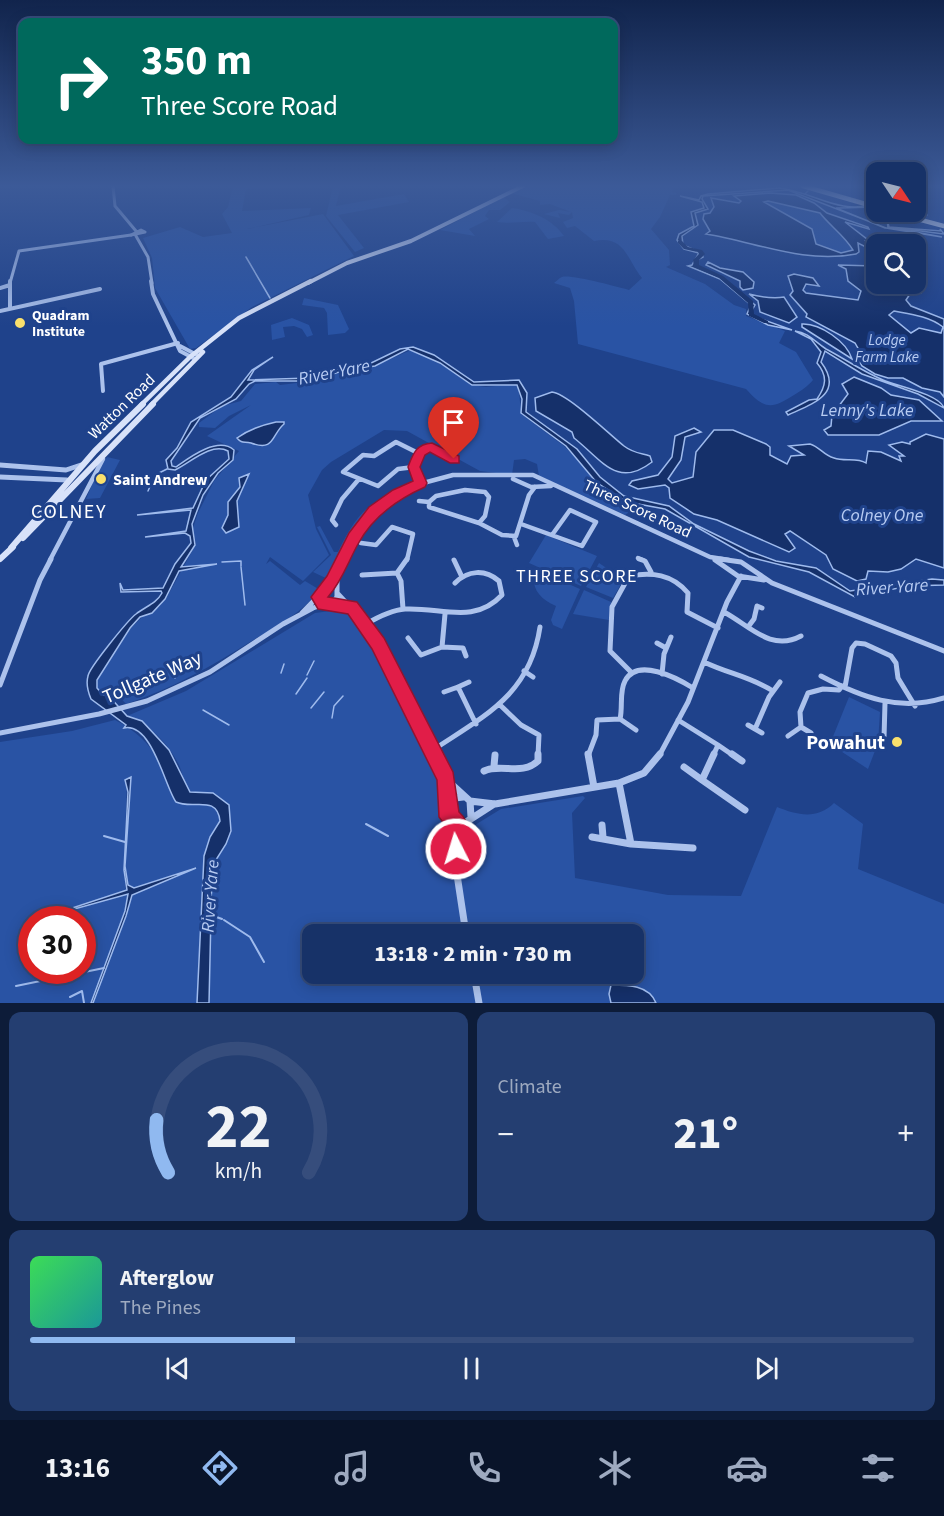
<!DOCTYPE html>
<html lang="en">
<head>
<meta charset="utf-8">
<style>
	body { margin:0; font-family:"Source Sans 3",sans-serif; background:#243e71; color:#f1f3f6; height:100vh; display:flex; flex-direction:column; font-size:22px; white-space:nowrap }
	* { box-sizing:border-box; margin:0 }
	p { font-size:20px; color:#9eaac0 }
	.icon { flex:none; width:33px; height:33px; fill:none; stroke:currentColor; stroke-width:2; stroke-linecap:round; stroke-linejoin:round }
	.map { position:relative; height:1003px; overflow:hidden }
	.panel { display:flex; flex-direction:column; gap:9px; padding:9px; background:#0d1c39; flex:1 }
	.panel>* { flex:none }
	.hud { position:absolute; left:18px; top:18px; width:600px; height:126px; border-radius:12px; box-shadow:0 3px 15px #0003,0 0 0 2px #364d7c; background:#00695c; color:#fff; overflow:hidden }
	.needle { width:39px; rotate:125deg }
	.controls { position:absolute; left:866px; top:162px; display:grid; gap:12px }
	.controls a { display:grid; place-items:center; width:60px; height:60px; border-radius:12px; background:#173268; box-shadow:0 3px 15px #0003,0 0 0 2px #364d7c; font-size:30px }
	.speed { position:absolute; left:18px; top:906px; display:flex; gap:12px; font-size:30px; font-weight:700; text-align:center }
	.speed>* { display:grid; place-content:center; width:78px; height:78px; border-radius:50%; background:#173268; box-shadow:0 3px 15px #0003,0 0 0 2px #364d7c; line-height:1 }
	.speed .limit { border:9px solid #d22; background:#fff; color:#111 }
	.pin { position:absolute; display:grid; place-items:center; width:51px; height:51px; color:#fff; margin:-62px -26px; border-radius:50% 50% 50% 0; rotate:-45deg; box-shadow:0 0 6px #0007 }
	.pin .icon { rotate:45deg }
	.me { position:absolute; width:66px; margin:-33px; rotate:355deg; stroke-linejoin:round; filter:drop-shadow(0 0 4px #0008) }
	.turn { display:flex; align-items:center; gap:21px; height:126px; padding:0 24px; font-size:27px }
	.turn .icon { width:78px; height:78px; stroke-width:2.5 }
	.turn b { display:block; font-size:42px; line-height:51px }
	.big { font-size:45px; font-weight:800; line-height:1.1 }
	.panel .widget { flex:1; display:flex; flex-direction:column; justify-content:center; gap:9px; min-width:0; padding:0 21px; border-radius:12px; background:#243e71 }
	.panel .dial { align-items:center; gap:0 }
	.dial svg { height:156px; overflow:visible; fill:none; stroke:#364d7c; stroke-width:7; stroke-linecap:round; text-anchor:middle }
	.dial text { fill:#f1f3f6; stroke:none }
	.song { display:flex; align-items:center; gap:18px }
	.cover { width:72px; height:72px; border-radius:9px; background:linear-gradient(135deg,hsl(130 70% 55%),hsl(180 70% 35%)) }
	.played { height:6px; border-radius:3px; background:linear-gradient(90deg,#90b9f0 30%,#364d7c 30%) }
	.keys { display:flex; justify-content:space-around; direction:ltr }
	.heat { display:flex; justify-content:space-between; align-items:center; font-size:33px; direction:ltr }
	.panel .tiles { flex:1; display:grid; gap:9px; grid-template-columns:1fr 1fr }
	.widget:last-child { grid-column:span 2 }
	.trip { position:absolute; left:302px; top:924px; width:342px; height:60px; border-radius:12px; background:#173268; box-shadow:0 3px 15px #0003,0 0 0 2px #364d7c; font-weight:800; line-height:60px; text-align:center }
	.dock { display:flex; height:96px; justify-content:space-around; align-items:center; background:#09142a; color:#9eaac0 }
	.dock .icon { width:42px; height:42px }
	.dock .selected { color:#90b9f0 }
	.dock b { font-size:27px; color:#f1f3f6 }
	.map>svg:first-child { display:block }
	.green { fill:#2953a4; fill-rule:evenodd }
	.water { fill:#15306a; stroke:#9fbbed; stroke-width:1.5; fill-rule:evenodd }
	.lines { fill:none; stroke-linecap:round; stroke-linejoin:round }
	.stream-far1 { stroke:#9fbbed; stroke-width:1.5 }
	.stream { stroke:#9fbbed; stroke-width:2 }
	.river { fill:#15306a; fill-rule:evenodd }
	.minor-far4 { stroke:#acc2ec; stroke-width:3 }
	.minor-far3 { stroke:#acc2ec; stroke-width:4 }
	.minor-far2 { stroke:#acc2ec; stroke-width:4.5 }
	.minor-far1 { stroke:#acc2ec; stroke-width:5 }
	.minor { stroke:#acc2ec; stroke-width:7 }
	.tertiary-far2 { stroke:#acc2ec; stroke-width:3 }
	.tertiary-far1 { stroke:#acc2ec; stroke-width:4 }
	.tertiary { stroke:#acc2ec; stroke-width:5 }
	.secondary-far2 { stroke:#d8e2f9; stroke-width:4 }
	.secondary-far1 { stroke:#d8e2f9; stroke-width:4.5 }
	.secondary { stroke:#d8e2f9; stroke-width:6 }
	.trunk { stroke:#f8fafe; stroke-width:4.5 }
	.route { fill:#e11d48; stroke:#92132f; stroke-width:1.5 }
	.poi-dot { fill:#fae06c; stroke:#1f428b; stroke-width:2 }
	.labels { text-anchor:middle; stroke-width:6; stroke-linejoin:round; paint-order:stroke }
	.far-poi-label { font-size:14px; font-weight:bold; fill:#fff; stroke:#1f428b; text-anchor:start }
	.far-water-label { font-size:15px; font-style:italic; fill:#b8ccf3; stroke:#1f428b }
	.street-label { font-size:16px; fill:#fff; stroke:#1f428b }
	.poi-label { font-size:16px; font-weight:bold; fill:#fff; stroke:#1f428b; text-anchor:start }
	.water-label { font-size:18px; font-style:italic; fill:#b8ccf3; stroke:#1f428b }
	.neighbourhood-label { font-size:18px; letter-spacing:1.5px; fill:#fff; stroke:#1f428b }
	.quarter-label { font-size:20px; letter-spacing:1.5px; fill:#fff; stroke:#1f428b }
	.near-street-label { font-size:20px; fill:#fff; stroke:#1f428b }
	.near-poi-label { font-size:20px; font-weight:bold; fill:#fff; stroke:#1f428b; text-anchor:end }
</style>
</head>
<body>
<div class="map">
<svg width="944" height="1003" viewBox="0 0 944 1003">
	<rect width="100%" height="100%" fill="#1f428b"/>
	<!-- green -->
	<path class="green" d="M233,186H329L246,189L242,211L311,208L309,215L247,229L323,214L354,256L252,307L196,348L190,349L155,288L152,258L143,238L180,227L203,237L232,233L222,214L228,207Z
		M333,186H341L336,206L404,194L409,202L338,215L364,248L355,252L326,216Z
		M528,186H675L672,192L677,193L676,195H670L660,217L651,229L669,250L670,265L666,267L705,284L734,305L746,309V316L785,331L779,343L796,352L813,380C807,387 802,390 794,395C772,409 765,410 746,389L578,344L574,301L570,288L554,283C557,281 559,278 562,277C570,274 618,287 629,290L642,278C626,258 625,235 594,241L575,226L567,228L563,222L573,218L572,212L569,215L558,213L560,218L544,214L559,210L571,212L550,204L540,205V201L511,193Z
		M503,197L510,202L500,210H489L485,216L489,219L469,229L475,236L440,230Z
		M768,201L820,213C829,224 846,236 853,251L841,253L816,244L812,229L763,202Z
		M512,208C532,211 552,219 564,236L548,239L535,222C521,221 511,224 497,222Z
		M304,298L338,305L349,329L345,333L328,335L327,313L324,308L302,305Z
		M292,318L309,325L313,335L307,337L302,329L294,326L283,327L285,337L272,340L271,325Z
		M411,350L446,367L471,385L486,387L515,384L519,390L521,414L564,446L605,488L635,508L625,515L539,476L537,464L525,459L514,460L512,475L480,471L407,431L384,430L331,462L322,470L308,495L316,529L329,555L303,581L270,557L266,564L270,561L300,585L305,581L320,590C301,614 275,627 250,642C210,667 171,689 126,704L117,694L103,695L97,689L98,679L130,629L141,618L159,607L167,597L196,544L193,528L198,513L214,481L239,451L207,436L251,405L229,416L215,428L199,427V423L222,406L241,401L255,384L276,382L280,385L313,381L342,372L370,368Z
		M107,457L120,460L100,498L86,499L96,475Z
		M380,502C351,529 349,549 330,580L313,572L331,555L317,527L320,526L334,552H338C345,537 362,504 380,502Z
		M546,535L597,556L581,586L529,563Z
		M599,563L608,569L621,584L613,598L586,587Z
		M534,569L580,589L562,629L553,625L551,620L556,606C539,598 531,589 534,569Z
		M584,590L611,602L609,620L573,614Z
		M338,610L355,615L363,624L435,768L449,829L462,833L501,809L583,796L585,798L572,813L575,878L668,895L741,896L777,807C797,815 817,820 834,803L863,824L858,869L944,904V1003H209L211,915L215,906C207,896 209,871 215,860C220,849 228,843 231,831L206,793L190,792C184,784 183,774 179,765C169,744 149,724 127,716L186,691L315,613ZM312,934H633V974H312Z
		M849,697L880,712L878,743L868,769L830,744Z
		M115,720C135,730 153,745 164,771C168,781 170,793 176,802C193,808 217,795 220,821L210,837L204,856L197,1003H93L126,916L132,895L196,867L134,888L128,885L125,866L130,780L127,781L124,870L126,891L42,918L127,893L125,911L91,1003H0V742L72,731ZM32,920H82V970H32Z"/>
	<!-- water -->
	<path class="water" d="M779,188C815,192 837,215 876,204V207L836,208L885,228H888L887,219L889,227L941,231L940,229L944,234L889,227L942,237L886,228L788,190L703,196L702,199L708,209L695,213L698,225L682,236L683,245L702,253L703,257L697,260V267L717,275L755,305L751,312L753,316L792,330L768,325L747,314L751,305L720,279L688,266L692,265L699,253L684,249L677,240L679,234L694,226L691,212L704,208L702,202L680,196L699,200L701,196L708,194Z
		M770,193L796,195L814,203L827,213L868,227L869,229L845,222L867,239L895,244H876V247L874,242L866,241L876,252L858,243L859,252L856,254C803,264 756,242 706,234L710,231L703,219L704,214L710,213L714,207L711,198L739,203L741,201L734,196ZM768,201L820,213C828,224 845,236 853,250L841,253L816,244L812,229L764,202Z
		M708,262L720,268L743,272L754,282L753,288L743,290L740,287V281L706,265Z
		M838,265L876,266L869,269L876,272V284H915L917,274L915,269L926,273L920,276L926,285L922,287L921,293L910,294L906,300L911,306L944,319V397L940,392L922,388L903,378H888L875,374L862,366L856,355L859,350L855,343L806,317L807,314L790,295L793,291L788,276L794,274L813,278L819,286L806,284L803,290L806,293L858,300L861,291L848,281L846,269ZM894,311C910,314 929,316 943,327L941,333L919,328L911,333L889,315Z
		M749,294C757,296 774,299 784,297L797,317L789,323L760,312L758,301Z
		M802,324C820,323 847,342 852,359L802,327Z
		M795,331C809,333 815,342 826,349C845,359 862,371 883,380C897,386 939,394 944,408L918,394L862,374L825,351L821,362C845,394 812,404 788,415L786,412L809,400L817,399C826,386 828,376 817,363L821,352L811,339Z
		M413,347L434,355L474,382L519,380L527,393L526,412L577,449L600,477L624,496L669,506L694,524L749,551L776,561L816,568L850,591L932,579L944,580V585L908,586L855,597L809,572L749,557L665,509L627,502L597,483L566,446L521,413L522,399L517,385H472L440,363L408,349L375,366L342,371L312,381H255L249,384L236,399L200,418L171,461L172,466L176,467C190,457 218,436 234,450L233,460L218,473L203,495L192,524L195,545L181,567L217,564L179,571L165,599L152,613L140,617L130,628L97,680V688L103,695H108L127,716L142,721L169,750L190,792L213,793L229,805L231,831L226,844L214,863L211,899L216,904L211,915L209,1003H197L204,856L210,837L220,821C217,794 193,810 176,802C165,787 152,722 124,728L126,725L91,699C88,692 86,683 88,676C89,668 128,620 136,614C146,606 156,604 162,593L161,591L121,592L120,583L123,590L163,588L175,564L191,543L190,536L185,533L145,537L186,531L191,510L137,515L193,508L206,480L229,459L228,451C211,442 190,463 175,470L168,469L166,460L177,448L191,422L231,397L252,370L273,357L254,370L248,380L310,378L338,369L367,365L400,349Z
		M854,377L881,388L891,395L919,400L942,421H911L879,435H828L824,430L831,426L832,415L848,394L842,384Z
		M552,392C568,394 609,434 624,446C633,453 640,453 650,456L652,462C617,489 602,460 574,438L572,432L536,411L535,398Z
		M276,422H284V424C271,435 275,452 251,443C244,441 242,444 237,438C248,430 262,425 276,422Z
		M694,428L701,432L685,437L681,460L668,479L672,483L693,477L696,452L714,430H733L766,444L770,447V455L787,464L791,456L804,455L789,446L810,444C820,447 823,455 834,458C844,462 857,457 866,463L868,451L881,452L901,461L899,456H904L889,445L902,442L910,444V442L926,434L944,439V568L916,559L901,569L888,572L868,571L866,579L857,581L833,569L826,555L790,531L785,534L795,548L789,552L717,520L694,514L670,498L669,488L665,485L638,489L629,485L632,481L658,475L672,457L675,436Z
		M249,474L237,501L239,527L226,533L222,528L228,515V502L240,487L239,478Z
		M131,777L125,866L128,885L134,888L196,868L132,895L126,916L93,1003H91L125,911L128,894L42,918L127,890L124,870L128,792L125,780Z
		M611,985C628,985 649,985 656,1003H611L609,994Z"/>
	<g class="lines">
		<!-- stream-far1 -->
		<path class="stream-far1" d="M805,194L808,191
			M917,205L927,215
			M246,257L270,298
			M148,491L155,475L167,469
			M222,562L241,561V566
			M241,567L245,605
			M188,660L199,663L200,666
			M169,670L175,678
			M281,673L284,664
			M307,675L314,661
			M296,694L307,678
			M311,708L324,692
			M203,710L229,725
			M332,718L334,706L343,696"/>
		<!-- stream -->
		<path class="stream" d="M366,824L388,836
			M104,836L125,842
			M211,915L222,919
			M224,920L250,937L264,962
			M16,986L104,968
			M70,997L82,991L84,1003"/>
		<!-- river -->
		<path class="river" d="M678,241H682L688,247L702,250L705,254L699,260V265L723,276L753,301L754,314L768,321V323H764L749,316L748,303L719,278L694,267L693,260L699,254L698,252L684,249L678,243Z"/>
		<!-- minor-far4 -->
		<path class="minor-far4" d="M10,283L19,251L131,235"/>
		<!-- minor-far3 -->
		<path class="minor-far3" d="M10,281V308
			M0,288L10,285
			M0,311L100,289
			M103,391L101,364L178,343"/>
		<!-- minor-far2 -->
		<path class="minor-far2" d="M396,442L418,453L414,467L398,469L378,486L343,472L363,455L374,456Z
			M419,455C432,442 440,451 454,459
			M414,467L421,483
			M513,479L531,487L551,486
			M465,490L485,492L489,497L485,516L479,523L429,507V502L436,496Z
			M419,501L429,502
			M479,523L502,535L516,536L529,495L535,487
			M521,524L582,546L596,522L570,510L552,535
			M336,525L332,520L342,499L359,479
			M514,537L517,545
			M361,543L376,545L392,527L413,534L407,560
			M638,558L643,560
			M50,560L103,459
			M343,560L354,537L374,511L390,498L412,486L453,475H533L710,557L729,560"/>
		<!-- minor-far1 -->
		<path class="minor-far1" d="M639,559L645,561L651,572
			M720,559L741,562L772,583L944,651
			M454,560L462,577
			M715,560L738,576L764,580
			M362,575L397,573
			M338,594L366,624L435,756
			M332,603L337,597V575
			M403,609L401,581L397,573L407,559
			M724,612C750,626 771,652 801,636
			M302,613L333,581L344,559
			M366,624C378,617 391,610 405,609C441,607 474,625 502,595L499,581C485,569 468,570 455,583
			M748,627L754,619L757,606L762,608
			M408,638L421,655L442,647L445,614
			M657,643L666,648
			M442,647L463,648L466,656
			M704,662C729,674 749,676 773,691
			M524,671L533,677
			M632,673L610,651L612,607L629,576C652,572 672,574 688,593L687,612L718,628
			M662,674L664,654L671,637
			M821,676C861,697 899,712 944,698
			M0,685L40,580L51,559
			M458,687L469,682
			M845,687L852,648L856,643L865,644L891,656L896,663L898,678L915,706
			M444,692L458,687L476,724
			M499,704L521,725L539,735L538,756
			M620,719L636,730
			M678,720L718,745L713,756
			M748,725L762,733
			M801,727L811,733
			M755,729L769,697L780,682
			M0,733L99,714L147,701L210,672L283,624L313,608L324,604L352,607
			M788,736L801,727L800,712L808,693L823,689L839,690L842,686
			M884,738L885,703
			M718,745L734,756
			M433,750C484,716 530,695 540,627
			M588,756L596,735L597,720L620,719C623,707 619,692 625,681C637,657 677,678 693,688
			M659,756L688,702L727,602L741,576"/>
		<!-- minor -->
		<path class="minor" d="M434,754L446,779L448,811L453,822L463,824L494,804
			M588,754L594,787
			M714,754L702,780L745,810
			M732,754L742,761
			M494,766L495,755
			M684,767L702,780
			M484,771C501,763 522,776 538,761V754
			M447,780L470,801L471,817
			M619,783L631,844L693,848
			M470,801L495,804L619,783L644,773L660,754
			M449,805L455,798L463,797
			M459,825L456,868L466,934
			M602,825L603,837
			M592,837L631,844
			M474,974L479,1003"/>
		<!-- tertiary-far2 -->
		<path class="tertiary-far2" d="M113,186L115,206L136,231
			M141,230L145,232L131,235Z
			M136,236L148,257L152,283"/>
		<!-- tertiary-far1 -->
		<path class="tertiary-far1" d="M151,281L153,294L180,351L195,359
			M180,346L197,355"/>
		<!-- tertiary -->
		<path class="tertiary" d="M0,465L66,470L81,465
			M0,477L67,480"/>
		<!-- secondary-far2 -->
		<path class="secondary-far2" d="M308,283L347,263L411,241L523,186"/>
		<!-- secondary-far1 -->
		<path class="secondary-far1" d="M141,405L190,357L239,318L311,281
			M151,405L203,352"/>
		<!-- secondary -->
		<path class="secondary" d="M23,538L153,404
			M11,548L95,451L143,404
			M0,559L13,547"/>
		<!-- trunk -->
		<path class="trunk" d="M803,186L876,207
			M891,212L944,226"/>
	</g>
	<!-- sky -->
	<linearGradient id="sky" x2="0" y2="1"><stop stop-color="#11244c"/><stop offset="0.57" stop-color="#3c5a98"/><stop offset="1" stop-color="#3c5a98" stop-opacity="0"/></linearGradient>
	<rect width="944" height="326" fill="url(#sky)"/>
	<!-- route -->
	<path class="route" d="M432,443L459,456V463H450L430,452L425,455L420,467L427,483L425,487C398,499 373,516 358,544C348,562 342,581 328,597L357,602L384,638L453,772L459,812C472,823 469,840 463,856L456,859L448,856L445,849L448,829L439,817L437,780L372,649L348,614L318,609L311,597L327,576L349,533L369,507L393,490L413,481L408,467C413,454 416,444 432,443Z"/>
	<!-- markers -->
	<g class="poi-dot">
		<circle cx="20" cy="323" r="6"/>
		<circle cx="101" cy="479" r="6"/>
		<circle cx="897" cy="742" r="6"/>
	</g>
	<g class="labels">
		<!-- far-poi labels -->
		<g class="far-poi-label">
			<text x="32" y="320">Quadram<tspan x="32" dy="16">Institute</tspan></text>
		</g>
		<!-- far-water labels -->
		<g class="far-water-label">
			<text x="887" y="345">Lodge<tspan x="887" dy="17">Farm Lake</tspan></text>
		</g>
		<!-- street labels -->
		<g class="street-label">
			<text transform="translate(121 406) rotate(-44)" y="6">Watton Road</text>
			<text transform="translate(638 508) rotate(25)" y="6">Three Score Road</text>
		</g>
		<!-- poi labels -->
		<g class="poi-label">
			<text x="113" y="485">Saint Andrew</text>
		</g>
		<!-- water labels -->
		<g class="water-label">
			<text transform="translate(334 372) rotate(-11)" y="6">River Yare</text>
			<text x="867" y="416">Lenny's Lake</text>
			<text x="882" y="521">Colney One</text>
			<text transform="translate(892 587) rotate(-4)" y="6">River Yare</text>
			<text transform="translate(210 896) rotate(-86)" y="6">River Yare</text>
		</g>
		<!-- neighbourhood labels -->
		<g class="neighbourhood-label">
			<text x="577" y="582">THREE SCORE</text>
		</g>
		<!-- quarter labels -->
		<g class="quarter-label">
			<text x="69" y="518">COLNEY</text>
		</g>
		<!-- near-street labels -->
		<g class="near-street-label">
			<text transform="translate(152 677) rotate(-23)" y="7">Tollgate Way</text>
		</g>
		<!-- near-poi labels -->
		<g class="near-poi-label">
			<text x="885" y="749">Powahut</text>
		</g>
	</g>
</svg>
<div class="controls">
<a><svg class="needle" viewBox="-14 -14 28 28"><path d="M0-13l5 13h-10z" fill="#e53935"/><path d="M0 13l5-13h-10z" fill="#9eaac0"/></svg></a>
<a><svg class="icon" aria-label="search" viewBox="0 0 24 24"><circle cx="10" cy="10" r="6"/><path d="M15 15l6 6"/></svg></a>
</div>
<div class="speed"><div class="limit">30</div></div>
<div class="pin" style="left:454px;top:459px;background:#d93025"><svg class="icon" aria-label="arrive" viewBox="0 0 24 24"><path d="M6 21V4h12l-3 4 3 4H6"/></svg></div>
<svg class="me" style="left:456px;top:849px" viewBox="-20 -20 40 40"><circle r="17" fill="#e11d48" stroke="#fff" stroke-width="3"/><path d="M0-11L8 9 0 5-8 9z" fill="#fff"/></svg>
<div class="trip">13:18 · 2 min · 730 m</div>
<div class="hud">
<div class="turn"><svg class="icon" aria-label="right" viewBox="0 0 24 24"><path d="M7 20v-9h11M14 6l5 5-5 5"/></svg><div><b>350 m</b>Three Score Road</div></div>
</div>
</div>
<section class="panel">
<div class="tiles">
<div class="widget dial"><svg viewBox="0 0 100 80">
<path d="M14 69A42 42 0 1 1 86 69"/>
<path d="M14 69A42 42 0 0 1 8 42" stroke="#90b9f0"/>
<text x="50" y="56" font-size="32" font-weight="700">22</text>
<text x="50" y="72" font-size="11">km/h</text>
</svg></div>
<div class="widget"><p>Climate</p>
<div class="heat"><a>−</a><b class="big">21°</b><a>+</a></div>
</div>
<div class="widget">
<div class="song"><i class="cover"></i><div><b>Afterglow</b><p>The Pines</p></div></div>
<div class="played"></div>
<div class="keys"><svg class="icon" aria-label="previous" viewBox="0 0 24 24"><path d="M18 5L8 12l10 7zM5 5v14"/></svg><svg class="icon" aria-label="pause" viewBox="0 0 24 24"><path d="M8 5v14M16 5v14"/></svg><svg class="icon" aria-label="next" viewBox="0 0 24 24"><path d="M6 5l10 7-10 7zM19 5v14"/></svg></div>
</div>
</div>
</section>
<nav class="dock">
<b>13:16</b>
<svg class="icon selected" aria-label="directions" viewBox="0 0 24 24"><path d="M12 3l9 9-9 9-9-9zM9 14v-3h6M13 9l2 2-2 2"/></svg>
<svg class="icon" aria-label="music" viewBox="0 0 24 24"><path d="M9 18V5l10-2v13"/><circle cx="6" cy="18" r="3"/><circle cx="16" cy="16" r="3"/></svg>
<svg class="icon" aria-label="phone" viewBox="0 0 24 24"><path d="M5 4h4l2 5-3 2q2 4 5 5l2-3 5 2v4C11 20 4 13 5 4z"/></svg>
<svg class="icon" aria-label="climate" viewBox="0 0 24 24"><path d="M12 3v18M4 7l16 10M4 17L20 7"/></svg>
<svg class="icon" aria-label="car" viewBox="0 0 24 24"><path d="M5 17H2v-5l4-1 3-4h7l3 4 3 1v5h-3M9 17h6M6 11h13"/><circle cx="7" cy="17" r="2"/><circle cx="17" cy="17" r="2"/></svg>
<svg class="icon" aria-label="filters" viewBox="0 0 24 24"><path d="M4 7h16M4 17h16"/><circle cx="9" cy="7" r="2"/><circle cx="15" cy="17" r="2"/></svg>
</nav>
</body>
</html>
